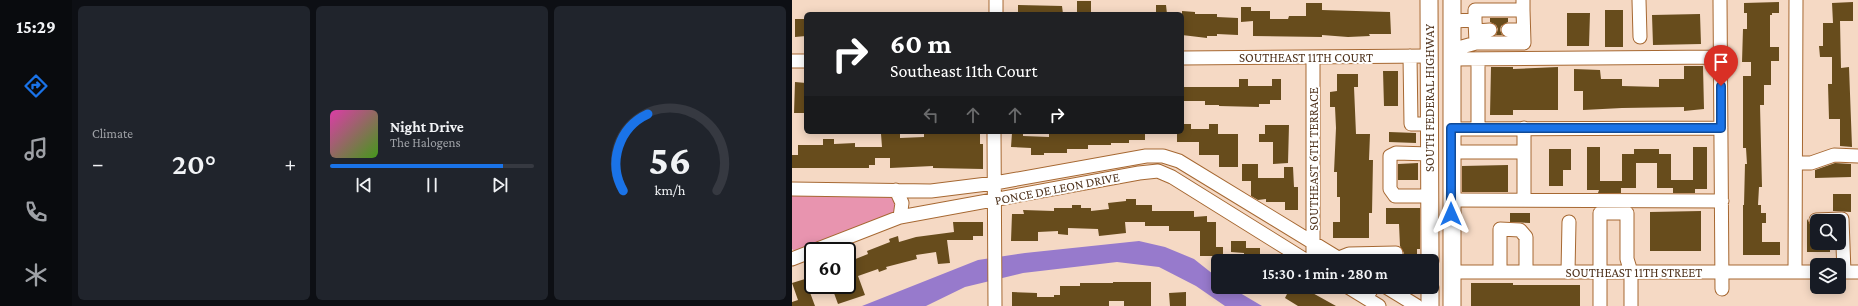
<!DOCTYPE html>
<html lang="en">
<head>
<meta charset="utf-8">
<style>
	body { margin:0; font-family:"Crimson Pro",serif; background:#20242c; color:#f1f3f6; height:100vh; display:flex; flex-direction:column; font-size:15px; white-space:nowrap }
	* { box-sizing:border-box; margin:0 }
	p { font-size:13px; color:#9ea1a6 }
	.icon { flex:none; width:22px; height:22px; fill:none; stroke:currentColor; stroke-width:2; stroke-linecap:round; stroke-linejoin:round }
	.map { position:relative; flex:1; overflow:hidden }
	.sheet { display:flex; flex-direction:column; gap:6px; padding:6px; background:#0d0f14; width:720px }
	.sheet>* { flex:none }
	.guide { position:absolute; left:12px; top:12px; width:380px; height:122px; border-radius:6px; box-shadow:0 2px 10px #0003; background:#202124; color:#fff; overflow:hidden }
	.buttons { position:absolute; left:1018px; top:214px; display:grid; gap:8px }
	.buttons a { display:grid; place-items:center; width:36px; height:36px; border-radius:6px; background:#171b24; box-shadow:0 2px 10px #0003; font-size:20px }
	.speed { position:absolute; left:12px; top:242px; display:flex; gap:8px; font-size:20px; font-weight:700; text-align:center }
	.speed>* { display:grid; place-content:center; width:52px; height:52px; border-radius:50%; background:#171b24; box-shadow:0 2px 10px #0003; line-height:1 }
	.speed .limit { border:2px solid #111; border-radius:6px; background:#fff; color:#111 }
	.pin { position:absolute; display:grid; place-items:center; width:34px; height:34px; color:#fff; margin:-41px -17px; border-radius:50% 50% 50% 0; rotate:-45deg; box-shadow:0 0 4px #0007 }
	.pin .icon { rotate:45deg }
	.me { position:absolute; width:44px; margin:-22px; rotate:0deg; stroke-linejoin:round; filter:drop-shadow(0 0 3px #0008) }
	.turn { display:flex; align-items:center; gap:14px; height:84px; padding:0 20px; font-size:18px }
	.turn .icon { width:52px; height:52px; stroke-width:2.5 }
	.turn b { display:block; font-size:28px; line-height:34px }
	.lanes { display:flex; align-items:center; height:38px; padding:0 20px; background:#0003; justify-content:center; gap:20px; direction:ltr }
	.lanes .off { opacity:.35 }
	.big { font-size:30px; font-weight:600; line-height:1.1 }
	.sheet .card { flex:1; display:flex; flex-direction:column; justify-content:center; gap:6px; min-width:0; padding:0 14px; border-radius:6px; background:#20242c }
	.sheet .dial { align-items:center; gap:0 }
	.dial svg { height:104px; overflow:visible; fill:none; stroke:#363941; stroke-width:7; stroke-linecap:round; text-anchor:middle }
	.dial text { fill:#f1f3f6; stroke:none }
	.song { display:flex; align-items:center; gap:12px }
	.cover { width:48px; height:48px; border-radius:6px; background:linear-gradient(135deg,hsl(320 70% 55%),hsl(100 70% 35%)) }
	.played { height:4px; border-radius:2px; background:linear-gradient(90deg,#1a73e8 85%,#363941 85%) }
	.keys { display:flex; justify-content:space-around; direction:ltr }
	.heat { display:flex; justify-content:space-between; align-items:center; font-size:22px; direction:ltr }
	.sheet .tiles { flex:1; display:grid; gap:6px; grid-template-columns:repeat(3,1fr) }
	.trip { position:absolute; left:419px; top:254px; width:228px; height:40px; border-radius:6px; background:#171b24; box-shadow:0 2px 10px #0003; font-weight:600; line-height:40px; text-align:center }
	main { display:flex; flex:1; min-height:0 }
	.tab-bar { display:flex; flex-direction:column; width:72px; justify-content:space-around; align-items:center; background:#090b0e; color:#9ea1a6 }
	.tab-bar .icon { width:28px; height:28px }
	.tab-bar .on { color:#1a73e8 }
	.tab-bar b { font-size:18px; color:#f1f3f6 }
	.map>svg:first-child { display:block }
	.green { fill:#e894af }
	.water { fill:#977acc }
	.building { fill:#674c1c }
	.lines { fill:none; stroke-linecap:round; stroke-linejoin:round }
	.minor-casing { stroke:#a66832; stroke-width:15 }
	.major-casing { stroke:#a66832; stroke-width:19 }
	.minor { stroke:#fff; stroke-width:13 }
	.major { stroke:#fff; stroke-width:17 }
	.route-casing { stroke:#114b97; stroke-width:10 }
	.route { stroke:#1a73e8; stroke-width:7 }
	.labels { text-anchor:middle; stroke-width:4; stroke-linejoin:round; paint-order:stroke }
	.street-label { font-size:13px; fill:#50341e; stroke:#fff }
</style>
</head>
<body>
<main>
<nav class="tab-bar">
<b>15:29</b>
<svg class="icon on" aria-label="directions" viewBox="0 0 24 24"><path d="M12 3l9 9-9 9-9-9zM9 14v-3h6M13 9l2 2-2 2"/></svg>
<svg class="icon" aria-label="music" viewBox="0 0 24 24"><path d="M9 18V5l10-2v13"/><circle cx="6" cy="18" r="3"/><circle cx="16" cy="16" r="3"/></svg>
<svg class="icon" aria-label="phone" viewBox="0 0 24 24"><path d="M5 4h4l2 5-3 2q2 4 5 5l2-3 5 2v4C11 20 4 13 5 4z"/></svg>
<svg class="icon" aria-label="climate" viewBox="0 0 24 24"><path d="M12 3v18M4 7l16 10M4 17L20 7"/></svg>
</nav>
<section class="sheet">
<div class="tiles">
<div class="card"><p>Climate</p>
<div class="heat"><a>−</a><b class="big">20°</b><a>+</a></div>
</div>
<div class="card">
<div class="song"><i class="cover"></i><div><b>Night Drive</b><p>The Halogens</p></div></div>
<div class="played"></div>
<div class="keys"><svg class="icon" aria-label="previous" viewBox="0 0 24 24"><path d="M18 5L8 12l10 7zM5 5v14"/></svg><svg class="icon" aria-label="pause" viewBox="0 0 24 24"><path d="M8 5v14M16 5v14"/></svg><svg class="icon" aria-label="next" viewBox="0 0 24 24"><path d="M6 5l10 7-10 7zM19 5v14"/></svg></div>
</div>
<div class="card dial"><svg viewBox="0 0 100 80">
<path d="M14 69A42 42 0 1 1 86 69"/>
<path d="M14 69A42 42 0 0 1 33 10" stroke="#1a73e8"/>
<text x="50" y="56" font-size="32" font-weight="700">56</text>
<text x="50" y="72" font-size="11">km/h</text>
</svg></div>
</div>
</section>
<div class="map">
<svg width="1066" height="306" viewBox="0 0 1066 306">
	<rect width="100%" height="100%" fill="#f5d9c4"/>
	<!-- green -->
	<path class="green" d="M95,193L105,198L103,212L3,251L0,249V195Z"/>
	<!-- water -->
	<path class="water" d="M347,241L373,247L402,259L426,278V287H438L470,306H433L404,286L367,267L325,262L231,273L173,287L134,306H70L186,260L233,253Z"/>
	<!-- building -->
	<path class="building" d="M285,1H299V14H285Z
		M987,2V13H980V15H978V47H987V61H979V85H972V105H968L970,187H967L966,205H969V213H974V223H970V242H988V255H951V205H952L953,164H955L954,148H951V76H959V62H950L951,29H955V13H952V3Z
		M1061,2V21H1048L1049,68L1057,67L1060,147L1048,146V119H1037L1036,84H1040V57H1028L1027,46H1031V23H1041L1040,3Z
		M514,3H530V10L598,12L599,34H577L578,36L556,37L530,35V37L461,36V21L449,22V7H459V11H478V19H496L497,16H514Z
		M226,5L270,6L271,14H226Z
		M364,5H374L375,14H364Z
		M813,10H831V47H813Z
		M390,11L403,12V14H425V17L446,18V35L425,34V36H415V38L390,35Z
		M775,13H798L797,46H775Z
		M908,14L909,44L861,45L860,15Z
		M698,18H716V22L709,26L708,30L710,35H704L706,29L704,25L698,22Z
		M3,19H14V36L3,37Z
		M892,66H911L912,109L892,111V107L830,108L791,110V91H782V69L808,70L809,79H830V86L867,87V79H892Z
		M699,67H721V69L766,67V110H721V115H698Z
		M591,71H606V106H592Z
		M545,74H566V87H562L564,134H578L577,160H581L580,213H577V238H541V222H548V197H545V172H542L544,128L543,107H538V92L545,91Z
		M447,79H456V86H480V79H489V100H478V104H467V107L427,106V105H413V101H390V87H447Z
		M3,82L14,83V113H2Z
		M390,124H399V129H417V124H426V134H446V167H427V155H407V142H385V132H390Z
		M473,125H497L496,163L481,164V142H467V134H473Z
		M175,132H188V144H191V169L141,168V166L98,168V158H83V165H77V168H0V155H6V145H31V139H42V144L63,143V147H90L89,134H108V138L132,137V133H175Z
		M299,132H353V140H337V143H319V145H296V149H275V153H252V155H239V148L219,147L220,133H231V136L257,137V134Z
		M597,132L624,133V143L597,142Z
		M795,147H808V181H830V154H842V149H867V154H879V180H901V147H915V189H903V193H881V188H865V163H844V188H829V193H806L807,190H795Z
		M757,149H779V170H771V186H757Z
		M626,163V180H606V164Z
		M1043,163L1059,164V177L1023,178V170Z
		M450,164H466V178H492V167H501L502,187H506V210H493V202H474V199L466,200L459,196V181H450Z
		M716,165V192H670V166Z
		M1041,194H1059V212L1041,211Z
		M334,199H344V205H360V211H402V217L415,216V222H424V247H431V256H408V231H377V226H353V222H333L334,233L307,236L306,229L276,228V235L266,234V231L246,232V241H219L220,214H232L231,210L262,211V208H280V205H289V208H299V211L317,209L316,203L334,201Z
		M594,208H628V249H625V261H608L612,253L608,246L607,224H594Z
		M909,211V251H858V212Z
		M718,213H738V223L718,222Z
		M1015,219L1020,227L1025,228V243H1038V252H1015Z
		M161,222H191V236H181V240H155L158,263L146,264L144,252L124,255L125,259L94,267L95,269L87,272L86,269L66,276L73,295L46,304L39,285H55V247L61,260L76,254L75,251L98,242L97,239L106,236L107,242L124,237L162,232Z
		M439,241H454V248H468V261H452V253L439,252Z
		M13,279L23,306H0V302L6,300L0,283Z
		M321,282H359V306H332V301H317V306H220V292L245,293V297H262V295H268V286H288V283H321Z
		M679,283H721V285H788V306H679Z
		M480,287H519L517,291L544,306H506L493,298L495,294Z
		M394,292V306H378L377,293Z"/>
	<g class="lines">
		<defs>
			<path id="minor" d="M204,0V14
				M847,0L848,37
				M928,0L930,289
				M660,21L683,20V10H731V0
				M716,30H731
				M684,31L698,30
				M684,43H732L731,10
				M659,50L684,43L683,20
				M618,56L619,124H638
				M521,57V261
				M390,58L637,56
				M659,59L929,57
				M686,59V129
				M0,61H14
				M732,128V200
				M659,129L929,128
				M202,132L203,306
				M659,152H732
				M638,154L604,153L598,156V189L603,196H638
				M1004,163H1019L1042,155L1066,156
				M0,189L139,191L203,183L354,156H371L387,161L551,261
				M104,190L110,203L108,217
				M659,200L930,201
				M1024,220L1050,219L1052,272
				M547,258L557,254L604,253
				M0,259L108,217L347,173L366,171L380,177L515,261
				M659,272H1025
				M708,272V229L728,230L734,237V272
				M776,272L777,222
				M1003,272L1004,0
				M1047,272H1066
				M556,287L587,306
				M594,287L625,306
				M574,298L581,287
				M808,306V213H835V259L839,272V306"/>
			<path id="major" d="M637,0L638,261
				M638,287V306
				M660,306V0"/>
		</defs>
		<!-- minor casing -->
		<use href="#minor" class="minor-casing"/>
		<!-- major casing -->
		<use href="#major" class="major-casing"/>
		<!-- minor -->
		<use href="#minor" class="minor"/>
		<!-- major -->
		<use href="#major" class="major"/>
	</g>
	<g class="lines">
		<defs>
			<path id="route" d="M659,214V128H929V86"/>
		</defs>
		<!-- route casing -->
		<use href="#route" class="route-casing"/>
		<!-- route -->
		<use href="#route" class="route"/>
	</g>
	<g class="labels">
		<!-- street labels -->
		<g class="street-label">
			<text x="514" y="62">SOUTHEAST 11TH COURT</text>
			<text transform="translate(637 98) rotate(-90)" y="5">SOUTH FEDERAL HIGHWAY</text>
			<text transform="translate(521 159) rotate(-90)" y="5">SOUTHEAST 6TH TERRACE</text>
			<text transform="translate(265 188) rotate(-11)" y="5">PONCE DE LEON DRIVE</text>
			<text x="842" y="277">SOUTHEAST 11TH STREET</text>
		</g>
	</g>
</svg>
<div class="buttons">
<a><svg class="icon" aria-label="search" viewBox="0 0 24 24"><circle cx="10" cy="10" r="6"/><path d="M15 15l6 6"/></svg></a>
<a><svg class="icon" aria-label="layers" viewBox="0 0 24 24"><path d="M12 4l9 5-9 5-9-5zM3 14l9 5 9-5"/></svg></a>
</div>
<div class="speed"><div class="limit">60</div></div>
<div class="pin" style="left:929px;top:86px;background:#d93025"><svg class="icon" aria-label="arrive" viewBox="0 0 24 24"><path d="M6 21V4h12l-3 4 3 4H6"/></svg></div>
<svg class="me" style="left:659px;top:214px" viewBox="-20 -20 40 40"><path d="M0-17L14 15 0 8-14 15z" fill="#1a73e8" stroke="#fff" stroke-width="4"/></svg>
<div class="trip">15:30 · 1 min · 280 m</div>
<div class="guide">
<div class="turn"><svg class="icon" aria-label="right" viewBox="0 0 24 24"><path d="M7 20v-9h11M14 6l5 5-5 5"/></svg><div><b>60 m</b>Southeast 11th Court</div></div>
<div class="lanes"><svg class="icon off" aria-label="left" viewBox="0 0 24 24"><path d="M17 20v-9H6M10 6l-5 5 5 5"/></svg><svg class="icon off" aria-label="ahead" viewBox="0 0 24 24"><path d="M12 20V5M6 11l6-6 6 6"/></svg><svg class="icon off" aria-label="ahead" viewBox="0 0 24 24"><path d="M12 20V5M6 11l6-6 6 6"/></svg><svg class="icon" aria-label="right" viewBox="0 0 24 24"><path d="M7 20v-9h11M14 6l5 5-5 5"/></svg></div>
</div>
</div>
</main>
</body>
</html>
